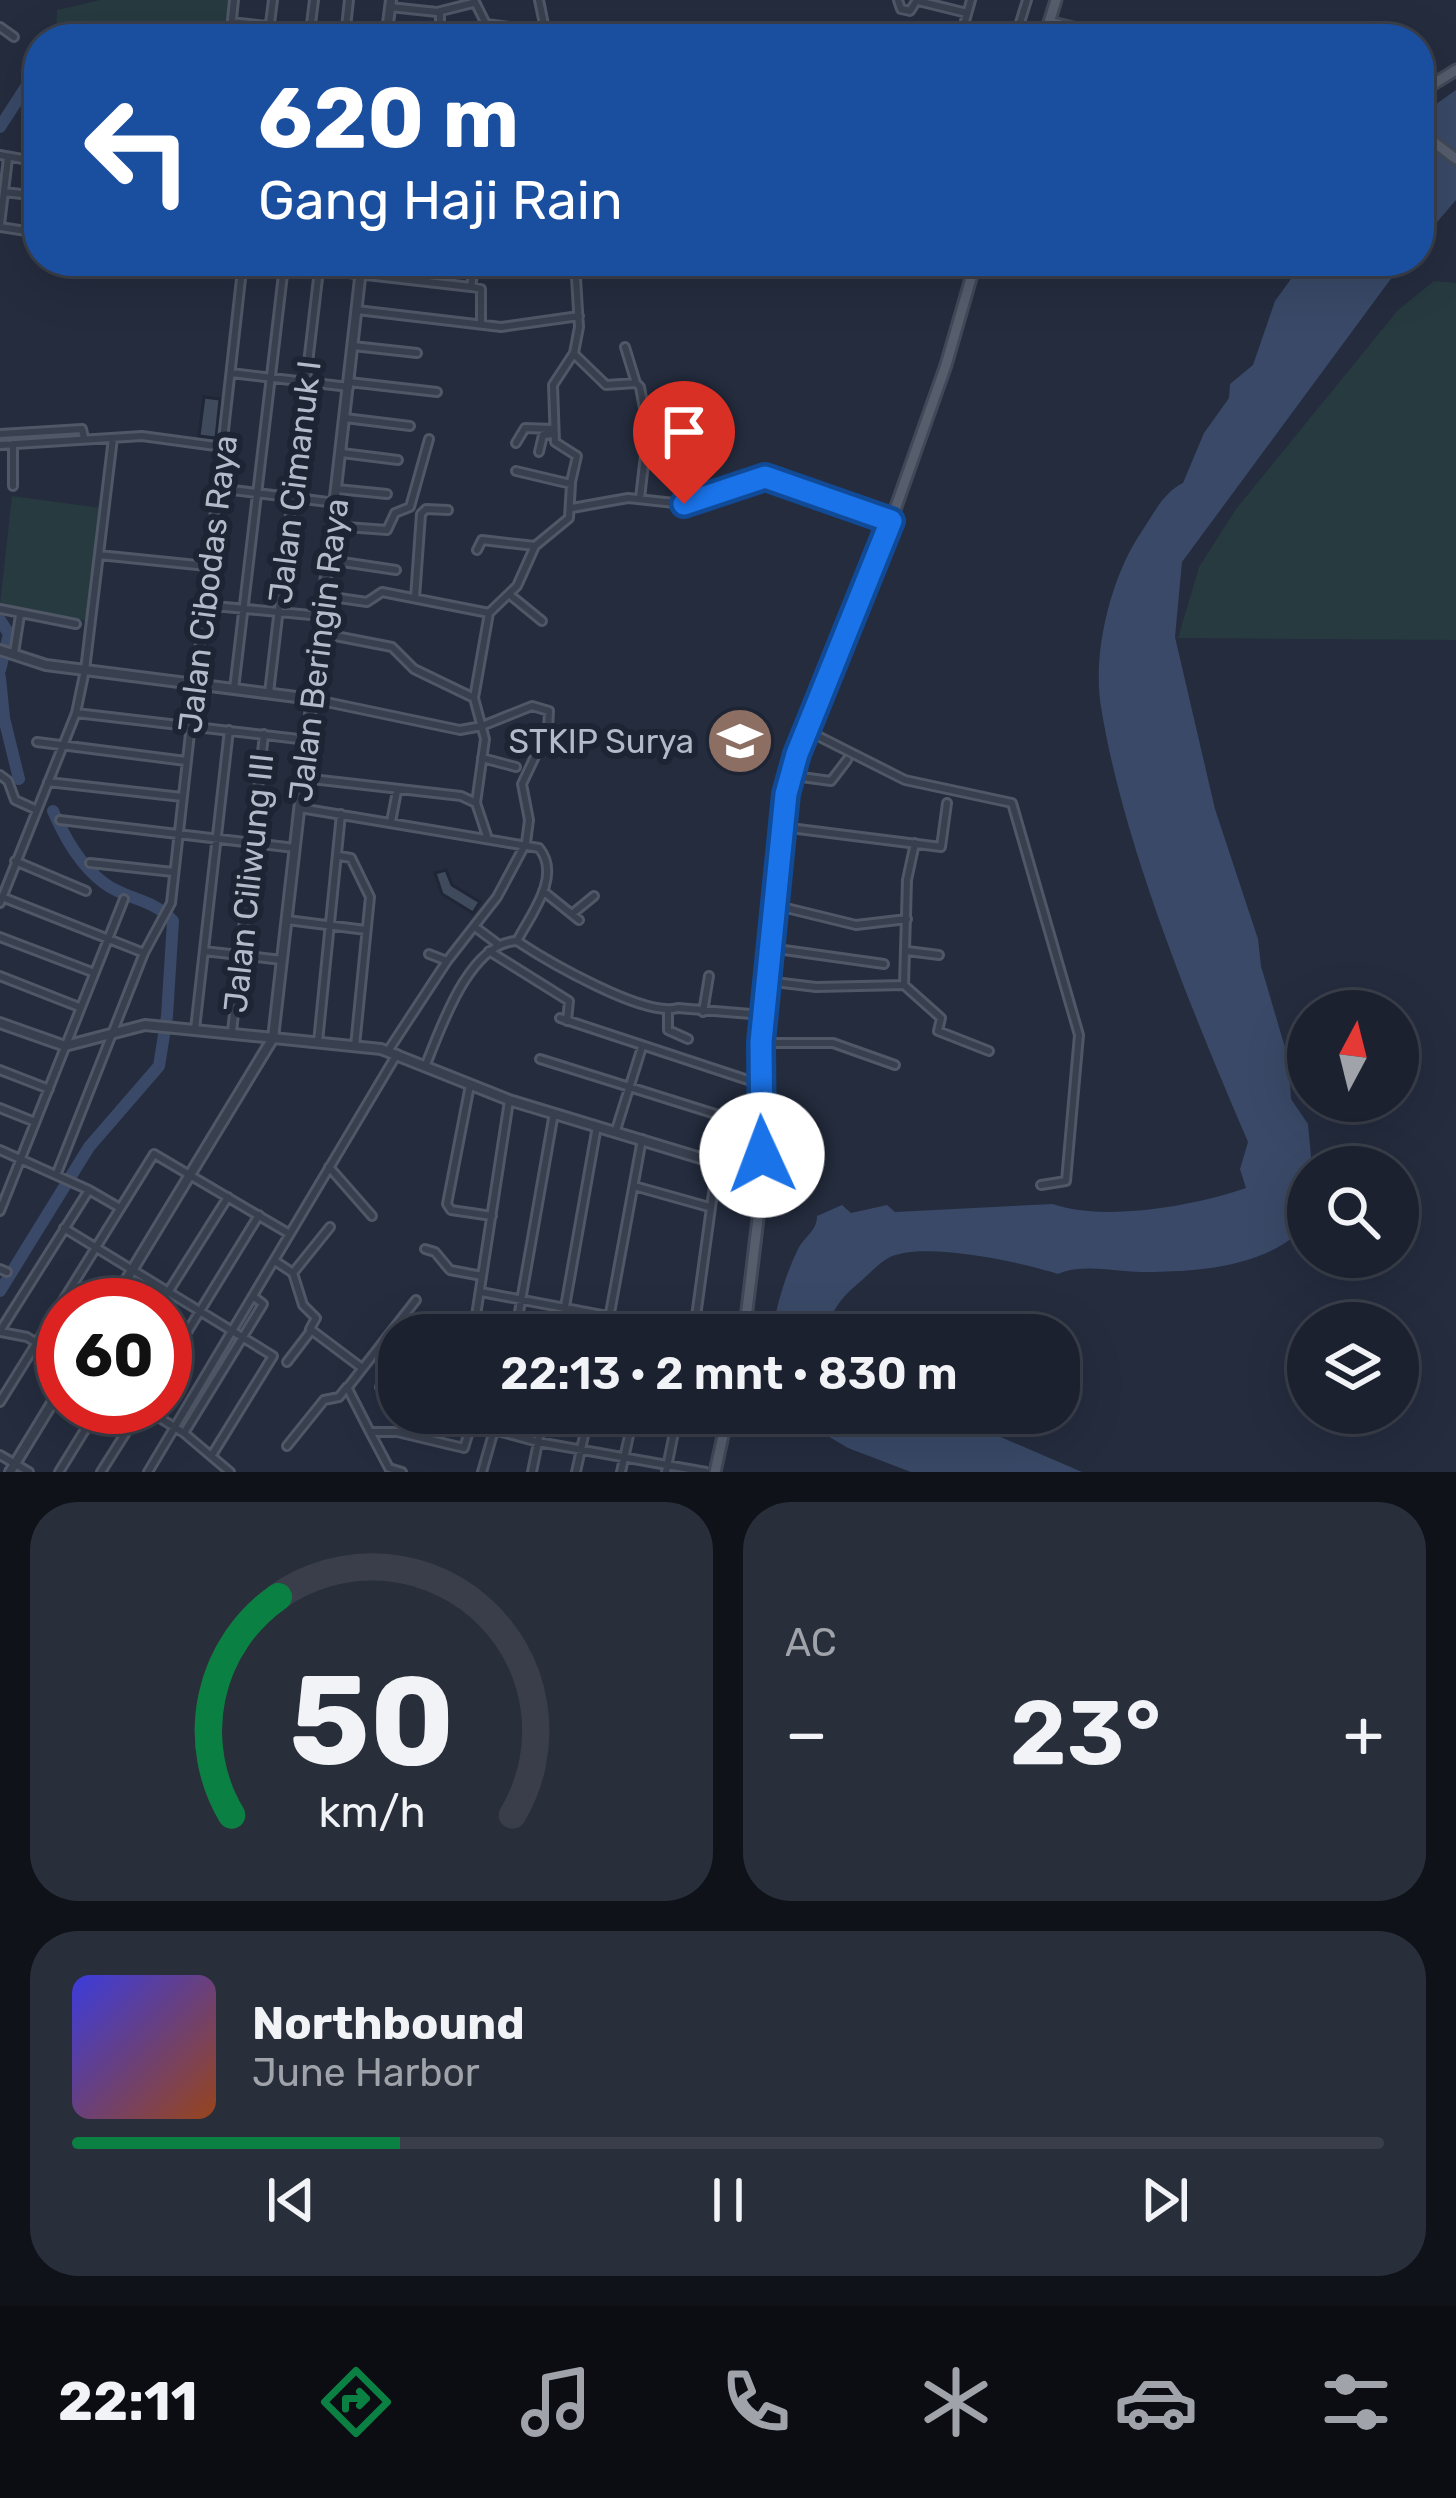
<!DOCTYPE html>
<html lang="id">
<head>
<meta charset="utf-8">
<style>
	body { margin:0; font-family:Rubik,sans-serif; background:#282e3a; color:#f1f3f6; height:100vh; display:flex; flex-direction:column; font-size:45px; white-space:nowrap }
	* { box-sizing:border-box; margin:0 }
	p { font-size:39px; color:#a0a3aa }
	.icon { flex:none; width:66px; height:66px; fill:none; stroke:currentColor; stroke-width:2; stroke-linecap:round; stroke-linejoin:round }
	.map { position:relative; height:1472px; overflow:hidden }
	.sheet { display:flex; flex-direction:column; gap:30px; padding:30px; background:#0f1219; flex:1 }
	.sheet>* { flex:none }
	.hud { position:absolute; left:24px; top:24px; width:1410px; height:252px; border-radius:48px; box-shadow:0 12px 48px #0002,0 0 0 3px #393e4a; background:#1a4fa0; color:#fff; overflow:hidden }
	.needle { width:78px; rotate:7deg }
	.buttons { position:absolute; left:1287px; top:990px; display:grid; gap:24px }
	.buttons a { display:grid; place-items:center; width:132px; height:132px; border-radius:50%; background:#1b212e; box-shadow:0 12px 48px #0002,0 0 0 3px #393e4a; font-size:60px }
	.speed { position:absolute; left:36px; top:1278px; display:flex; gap:24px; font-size:60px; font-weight:700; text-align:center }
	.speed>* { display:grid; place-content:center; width:156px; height:156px; border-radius:50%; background:#1b212e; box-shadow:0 12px 48px #0002,0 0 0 3px #393e4a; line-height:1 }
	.speed .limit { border:18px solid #d22; background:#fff; color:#111 }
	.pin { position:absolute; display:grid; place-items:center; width:102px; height:102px; color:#fff; margin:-123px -51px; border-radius:50% 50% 50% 0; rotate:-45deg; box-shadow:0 0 12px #0007 }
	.pin .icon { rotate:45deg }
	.me { position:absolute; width:132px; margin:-66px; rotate:358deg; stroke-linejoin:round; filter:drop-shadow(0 0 9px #0008) }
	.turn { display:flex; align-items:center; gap:42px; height:252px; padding:0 36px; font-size:54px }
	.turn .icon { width:156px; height:156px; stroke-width:2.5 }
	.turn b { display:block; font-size:84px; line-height:102px }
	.big { font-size:90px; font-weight:600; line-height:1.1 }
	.sheet .widget { flex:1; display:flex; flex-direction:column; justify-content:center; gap:18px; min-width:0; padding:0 42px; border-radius:48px; background:#282e3a }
	.sheet .dial { align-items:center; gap:0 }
	.dial svg { height:312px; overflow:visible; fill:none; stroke:#393e4a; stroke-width:7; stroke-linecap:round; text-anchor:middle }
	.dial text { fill:#f1f3f6; stroke:none }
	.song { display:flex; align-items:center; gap:36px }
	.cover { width:144px; height:144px; border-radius:18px; background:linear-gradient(135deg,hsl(240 70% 55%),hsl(20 70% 35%)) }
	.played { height:12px; border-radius:6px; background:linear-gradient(90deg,#0b8043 25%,#393e4a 25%) }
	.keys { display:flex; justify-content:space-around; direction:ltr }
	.heat { display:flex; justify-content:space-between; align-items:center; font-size:66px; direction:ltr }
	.sheet .tiles { flex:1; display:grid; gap:30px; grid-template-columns:1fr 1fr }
	.widget:last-child { grid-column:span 2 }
	.trip { position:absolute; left:378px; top:1314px; width:702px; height:120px; border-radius:48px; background:#1b212e; box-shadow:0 12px 48px #0002,0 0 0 3px #393e4a; font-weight:600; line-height:120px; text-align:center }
	.tabs { display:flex; height:192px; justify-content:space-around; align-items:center; background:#0b0d12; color:#a0a3aa }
	.tabs .icon { width:84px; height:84px }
	.tabs .selected { color:#0b8043 }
	.tabs b { font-size:54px; color:#f1f3f6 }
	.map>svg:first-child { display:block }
	.green { fill:#263a3f }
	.water { fill:#394967 }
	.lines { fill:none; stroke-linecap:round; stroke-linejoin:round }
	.river { stroke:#394967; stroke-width:12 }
	.building { fill:#404a5d; stroke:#1f2635; stroke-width:3 }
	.minor-casing { stroke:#505766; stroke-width:12 }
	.tertiary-casing { stroke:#505766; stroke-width:14 }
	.primary-casing { stroke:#414857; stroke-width:15 }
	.minor { stroke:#383f4e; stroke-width:6 }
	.tertiary { stroke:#383f4e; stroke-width:8 }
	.primary { stroke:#565e6e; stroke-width:9 }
	.route-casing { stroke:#114b97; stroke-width:30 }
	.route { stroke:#1a73e8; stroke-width:21 }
	.labels { text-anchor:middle; stroke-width:12; stroke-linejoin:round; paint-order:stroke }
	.street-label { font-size:33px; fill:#b3bac9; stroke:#1d2433 }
	.poi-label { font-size:33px; fill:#b3bac9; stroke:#1d2433; text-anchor:end }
</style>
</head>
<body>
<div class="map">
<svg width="1456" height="1472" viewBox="0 0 1456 1472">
	<rect width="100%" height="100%" fill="#242c3e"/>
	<!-- green -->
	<path class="green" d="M100,0H230L223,39H56L57,10Z
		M1434,281L1456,283V640L1178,638L1199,567L1236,509L1398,310Z
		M12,496L101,508L87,621L0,604Z"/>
	<!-- water -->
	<path class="water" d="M1456,90V200L1419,243V116Z
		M1304,261H1404L1182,562L1175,637L1215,809L1258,939L1261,966L1289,1061L1291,1099L1308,1124L1312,1167H1308V1222C1274,1267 1195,1272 1142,1272C1115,1272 1083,1263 1058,1274C1021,1262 925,1241 890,1257C880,1262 870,1273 861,1281C841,1298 831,1309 827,1335H772C776,1306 785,1276 798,1249C805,1236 817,1231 817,1216L842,1205L851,1213L887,1205L895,1212L1053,1204C1103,1222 1195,1206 1246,1188L1240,1169L1248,1142C1193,1014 1123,844 1101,707C1092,652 1111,576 1142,531C1154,513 1164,492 1183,483L1204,433L1229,398L1230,384L1253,365L1275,301Z
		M800,1413H945L1082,1472H911L848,1448L799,1419Z"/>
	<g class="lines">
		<!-- river -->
		<path class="river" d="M0,127L31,79
			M0,620L9,634L0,670
			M0,677L4,718L19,779
			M0,1291L89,1147L159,1066L167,1016L173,921C153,898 126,900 104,883C80,865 65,838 53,811"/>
	</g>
	<!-- building -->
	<path class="building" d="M204,397L220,399L216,438L199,436Z
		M446,870L452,885L480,902L473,913L442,894L435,873Z"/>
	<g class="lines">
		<defs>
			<path id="minor" d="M474,0L486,24L547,32
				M539,0L547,39
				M898,0L901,9L910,11L917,0
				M918,1L967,13
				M390,7L437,12L473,3
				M232,22L374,39
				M0,27L14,37
				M310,32L314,0
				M345,36L349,0
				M230,39L234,0
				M268,39L273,0
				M440,39V12
				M960,39L971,0
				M1015,39L1027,0
				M0,155L39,162
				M4,192L39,196
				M0,225L8,158
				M0,227L39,233
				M243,261L471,287L475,261
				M472,287L481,289V324
				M357,310L501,327L579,316
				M353,346L417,353
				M625,347L636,383
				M574,354L606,385L636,383L640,387L648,430L640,498
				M231,373L349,387
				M349,382L437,392
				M345,418L410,426
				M0,434L82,429L84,438
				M516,443L525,428L554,429
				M0,445L142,436L223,447
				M539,452L543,435L554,434
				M342,453L398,460
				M571,482L577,456L555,442L553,385L574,353L579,327L575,261
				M13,486V444
				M217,488L336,503
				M337,489L387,494
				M572,508L628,498L684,504L765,477L890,521
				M333,526L387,530L395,513L410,507L429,439
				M477,550L482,540L535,546
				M99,555L207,566
				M329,560L396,570
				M510,595L542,621
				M325,596L367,602L382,592L489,613
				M415,598L421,514L426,509L448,510
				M203,605L322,616
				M0,609L76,624
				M320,633L392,647L414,669L474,698
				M14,653L20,615
				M234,689L284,266
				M269,693L319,270
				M312,699L460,730L482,726L532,706L549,711L548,729L522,784L529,820L526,843L497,897L447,961L388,1051
				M76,713L307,740
				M808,731L905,780L1012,803L1079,1035L1066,1181L1041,1185
				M37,742L186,761
				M482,758L516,767
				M0,775L8,781L15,800L37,810
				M794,776L831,781L847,760
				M303,778L461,796L476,803L487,836
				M48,782L182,797
				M476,803L485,739L474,698L489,613L517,586L535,546L569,518L571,484L516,471
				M300,808L539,848C562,876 531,914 517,941
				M60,820L295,848
				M391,822L397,791
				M782,827L941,847L947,803
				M339,856L351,858L370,897L355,1046
				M15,861L86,891
				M90,863L173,872
				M543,891L579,920
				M2,897L144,953
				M0,903L76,713L85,670L113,438
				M774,905L856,925L907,919
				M572,914L594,896
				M287,920L366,930
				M475,927L499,945
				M0,937L92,972
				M517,941C547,961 645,1018 678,1008L763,1015
				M770,948L884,964
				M204,951L282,960
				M489,951L569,1001L567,1021
				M907,951L939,955
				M429,954L447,961
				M0,976L79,1007
				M766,981L816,987L904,985L941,1018L938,1031L989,1051
				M904,985L907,880L915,843
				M668,1011V1030L688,1039
				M703,1012L709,976
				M560,1018L760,1084
				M195,1029L229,730
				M232,1032L264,734
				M318,1042L341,814
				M761,1043H833L895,1065
				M540,1059L760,1128
				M425,1067C440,1030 469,942 517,941
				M0,1070L49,1089
				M470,1085L447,1204L451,1210L492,1216
				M0,1108L35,1122
				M616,1130L642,1047
				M0,1150L89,1190
				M329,1167L372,1216
				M57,1173L144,953L171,903L243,261
				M763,1174L806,1180
				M634,1186L709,1207
				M0,1211L124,899
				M64,1228L273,1356L212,1455
				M425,1249L435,1252L450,1270L482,1276
				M275,1261L293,1273L330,1227
				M0,1269L7,1272
				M293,1273L303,1305L316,1318L310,1329L362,1368
				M481,1292L707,1335
				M160,1305L228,1197
				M453,1325L474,1329
				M0,1331L89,1190L120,1208
				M694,1331L717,1164
				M1,1332L27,1337L63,1359
				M473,1335L509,1101
				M515,1335L554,1113
				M560,1335L597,1126
				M606,1335L642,1139
				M399,1359L380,1387L399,1395
				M287,1362L310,1332
				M165,1368L259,1215
				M348,1387L416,1300
				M0,1402L154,1154L288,1233
				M433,1413L538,1442L706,1472
				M184,1433L263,1304L254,1297
				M287,1446L324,1400L339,1397L347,1387L370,1432
				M0,1455L29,1472
				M59,1472L99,1407
				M101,1472L142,1407L184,1433L230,1472
				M148,1472L397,1054
				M402,1472L389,1468L370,1432H397L464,1448L471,1425
				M482,1472L499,1413
				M532,1472L544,1413
				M576,1472L589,1413
				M621,1472L634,1413
				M666,1472L678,1413"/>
			<path id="tertiary" d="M386,39L391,0
				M0,650L46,665L312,699
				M0,1023L65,1046L145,1025L381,1049L509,1100L763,1177
				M111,1305L273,1038L362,261
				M10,1472L63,1385"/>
			<path id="primary" d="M1049,22L1117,39
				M1044,39L1056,0
				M1419,93L1456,70
				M1419,131L1456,159
				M744,1335L763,1177L760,1084L766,981L781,827L797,754L891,521L946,365L976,261
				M715,1472L728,1413"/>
		</defs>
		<!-- minor casing -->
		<use href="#minor" class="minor-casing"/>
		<!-- tertiary casing -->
		<use href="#tertiary" class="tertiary-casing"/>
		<!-- primary casing -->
		<use href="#primary" class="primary-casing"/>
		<!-- minor -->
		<use href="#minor" class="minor"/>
		<!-- tertiary -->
		<use href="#tertiary" class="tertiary"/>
		<!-- primary -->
		<use href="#primary" class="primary"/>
	</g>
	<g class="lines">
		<defs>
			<path id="route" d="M684,504L765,477L891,521L797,754L786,794L761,1042L762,1155"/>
		</defs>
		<!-- route casing -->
		<use href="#route" class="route-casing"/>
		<!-- route -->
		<use href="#route" class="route"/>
	</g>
	<!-- icons -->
	<defs>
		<symbol id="university-disc" viewBox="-11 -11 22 22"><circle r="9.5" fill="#8d6e63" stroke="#1d2433"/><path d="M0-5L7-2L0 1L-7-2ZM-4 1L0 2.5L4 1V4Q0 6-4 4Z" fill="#fff"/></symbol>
	</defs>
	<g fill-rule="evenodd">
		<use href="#university-disc" x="702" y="703" width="76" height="76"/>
	</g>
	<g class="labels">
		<!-- street labels -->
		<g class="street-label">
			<text transform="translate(294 482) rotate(-83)" y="12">Jalan Cimanuk I</text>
			<text transform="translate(207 584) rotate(-83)" y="12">Jalan Cibodas Raya</text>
			<text transform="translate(318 650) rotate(-83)" y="12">Jalan Beringin Raya</text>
			<text transform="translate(248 883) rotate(-84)" y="12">Jalan Ciliwung III</text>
		</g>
		<!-- poi labels -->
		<g class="poi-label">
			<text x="694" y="753">STKIP Surya</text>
		</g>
	</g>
</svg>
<div class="buttons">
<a><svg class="needle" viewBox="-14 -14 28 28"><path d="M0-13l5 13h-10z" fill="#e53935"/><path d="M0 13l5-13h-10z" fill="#a0a3aa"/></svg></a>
<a><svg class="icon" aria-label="search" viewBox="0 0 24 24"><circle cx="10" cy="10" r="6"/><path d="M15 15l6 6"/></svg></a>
<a><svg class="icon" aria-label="layers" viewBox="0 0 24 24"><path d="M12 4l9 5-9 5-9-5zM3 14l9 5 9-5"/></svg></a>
</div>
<div class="speed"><div class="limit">60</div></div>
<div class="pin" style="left:684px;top:504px;background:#d93025"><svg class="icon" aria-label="arrive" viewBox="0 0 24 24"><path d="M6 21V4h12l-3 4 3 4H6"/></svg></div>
<svg class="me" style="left:762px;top:1155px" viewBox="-20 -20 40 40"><circle r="19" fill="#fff"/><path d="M0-13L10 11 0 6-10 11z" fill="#1a73e8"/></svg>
<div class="trip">22:13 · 2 mnt · 830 m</div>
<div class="hud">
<div class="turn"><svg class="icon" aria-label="left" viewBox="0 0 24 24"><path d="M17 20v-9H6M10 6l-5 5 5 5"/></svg><div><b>620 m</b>Gang Haji Rain</div></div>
</div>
</div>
<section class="sheet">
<div class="tiles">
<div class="widget dial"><svg viewBox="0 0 100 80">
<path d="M14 69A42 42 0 1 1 86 69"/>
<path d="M14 69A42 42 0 0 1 26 13" stroke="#0b8043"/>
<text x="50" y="56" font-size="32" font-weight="700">50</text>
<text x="50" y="72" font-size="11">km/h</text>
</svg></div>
<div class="widget"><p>AC</p>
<div class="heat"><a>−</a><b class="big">23°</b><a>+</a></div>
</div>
<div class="widget">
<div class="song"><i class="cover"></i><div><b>Northbound</b><p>June Harbor</p></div></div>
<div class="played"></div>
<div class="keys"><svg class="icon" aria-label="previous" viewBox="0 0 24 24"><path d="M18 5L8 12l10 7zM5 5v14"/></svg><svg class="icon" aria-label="pause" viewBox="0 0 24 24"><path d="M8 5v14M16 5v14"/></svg><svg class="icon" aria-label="next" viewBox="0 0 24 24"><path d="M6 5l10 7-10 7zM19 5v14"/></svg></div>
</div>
</div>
</section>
<nav class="tabs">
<b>22:11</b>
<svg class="icon selected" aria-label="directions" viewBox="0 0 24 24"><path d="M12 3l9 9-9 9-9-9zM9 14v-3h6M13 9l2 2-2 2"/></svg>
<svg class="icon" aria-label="music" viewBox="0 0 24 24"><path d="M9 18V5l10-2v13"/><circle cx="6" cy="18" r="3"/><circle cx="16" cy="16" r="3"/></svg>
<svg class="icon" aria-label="phone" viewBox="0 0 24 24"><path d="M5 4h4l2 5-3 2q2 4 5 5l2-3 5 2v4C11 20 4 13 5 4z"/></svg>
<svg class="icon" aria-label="climate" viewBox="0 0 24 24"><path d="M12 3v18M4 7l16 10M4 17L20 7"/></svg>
<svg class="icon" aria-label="car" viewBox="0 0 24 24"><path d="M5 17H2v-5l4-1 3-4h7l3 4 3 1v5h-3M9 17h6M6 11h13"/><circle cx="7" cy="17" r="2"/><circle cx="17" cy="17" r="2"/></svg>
<svg class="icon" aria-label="filters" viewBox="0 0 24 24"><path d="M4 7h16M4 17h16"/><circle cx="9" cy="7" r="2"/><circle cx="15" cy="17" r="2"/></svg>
</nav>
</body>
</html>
